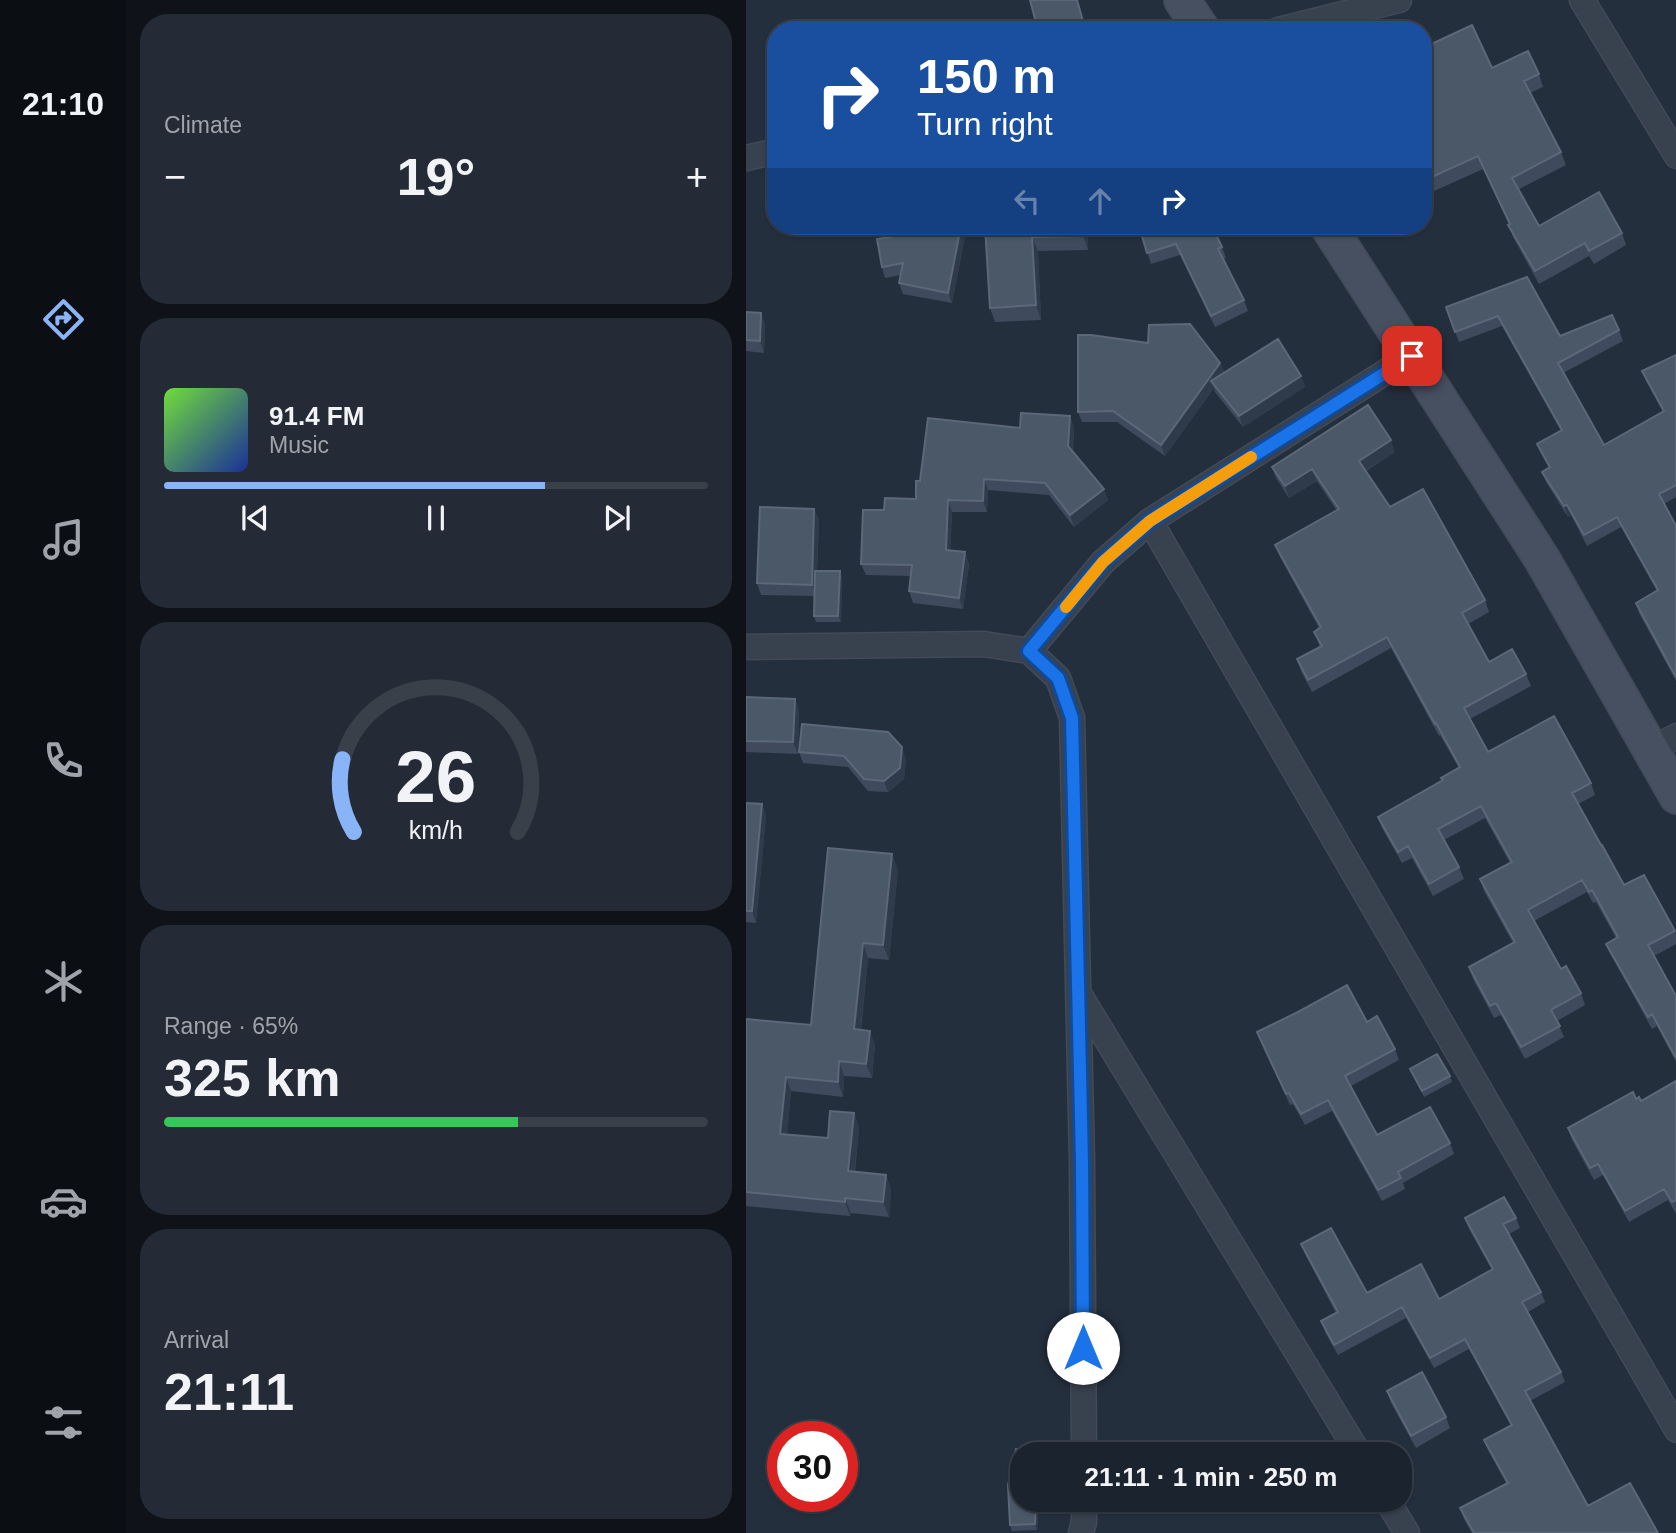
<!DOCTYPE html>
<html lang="en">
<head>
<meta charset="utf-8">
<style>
	body { margin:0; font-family:Helvetica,sans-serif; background:#242b36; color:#f1f3f6; height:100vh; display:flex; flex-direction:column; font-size:26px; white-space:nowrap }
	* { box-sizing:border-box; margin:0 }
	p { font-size:23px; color:#a0a4aa }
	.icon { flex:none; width:38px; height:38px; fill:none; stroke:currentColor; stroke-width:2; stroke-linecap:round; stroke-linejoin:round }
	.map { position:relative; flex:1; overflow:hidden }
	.panel { display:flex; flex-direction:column; gap:14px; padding:14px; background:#0f1319; width:620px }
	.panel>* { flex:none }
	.guide { position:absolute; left:21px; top:21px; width:665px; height:214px; border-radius:28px; box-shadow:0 2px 5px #0004,0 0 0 2px #39404a; background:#1a4fa0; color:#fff; overflow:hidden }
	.speed { position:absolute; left:21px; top:1421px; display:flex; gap:14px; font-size:35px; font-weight:700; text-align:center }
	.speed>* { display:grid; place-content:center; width:91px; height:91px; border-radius:50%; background:#1b232e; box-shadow:0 2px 5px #0004,0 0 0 2px #39404a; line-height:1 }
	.speed .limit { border:10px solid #d22; background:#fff; color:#111 }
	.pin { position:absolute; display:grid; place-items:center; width:60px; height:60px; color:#fff; margin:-30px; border-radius:14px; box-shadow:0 4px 10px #0006 }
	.me { position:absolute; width:77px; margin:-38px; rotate:0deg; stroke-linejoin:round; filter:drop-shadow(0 0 5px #0008) }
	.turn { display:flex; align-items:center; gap:24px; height:147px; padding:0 35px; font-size:32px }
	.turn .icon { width:91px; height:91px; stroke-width:2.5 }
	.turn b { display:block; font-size:49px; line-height:60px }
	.lanes { display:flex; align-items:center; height:66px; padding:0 35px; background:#0003; justify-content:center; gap:35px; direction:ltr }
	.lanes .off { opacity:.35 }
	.big { font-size:52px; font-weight:700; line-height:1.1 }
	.panel .card { flex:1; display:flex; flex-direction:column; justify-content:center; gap:10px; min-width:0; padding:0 24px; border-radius:28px; background:#242b36 }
	.panel .dial { align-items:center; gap:0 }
	.dial svg { height:182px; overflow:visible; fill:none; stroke:#39404a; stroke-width:7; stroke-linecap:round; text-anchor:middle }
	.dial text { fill:#f1f3f6; stroke:none }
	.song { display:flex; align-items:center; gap:21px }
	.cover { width:84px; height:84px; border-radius:10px; background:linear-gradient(135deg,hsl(100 70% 55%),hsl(230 70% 35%)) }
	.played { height:7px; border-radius:4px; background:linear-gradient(90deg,#8ab4f8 70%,#39404a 70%) }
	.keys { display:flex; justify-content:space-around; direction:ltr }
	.heat { display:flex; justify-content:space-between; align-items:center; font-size:38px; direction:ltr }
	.charge { height:10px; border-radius:5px; background:linear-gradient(90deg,#34c759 65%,#39404a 0) }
	.trip { position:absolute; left:264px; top:1442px; width:402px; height:70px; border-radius:28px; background:#1b232e; box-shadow:0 2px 5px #0004,0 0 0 2px #39404a; font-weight:700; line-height:70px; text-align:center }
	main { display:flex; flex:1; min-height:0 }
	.tabs { display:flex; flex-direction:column; width:126px; justify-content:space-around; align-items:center; background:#0b0e12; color:#a0a4aa }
	.tabs .icon { width:49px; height:49px }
	.tabs .selected { color:#8ab4f8 }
	.tabs b { font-size:32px; color:#f1f3f6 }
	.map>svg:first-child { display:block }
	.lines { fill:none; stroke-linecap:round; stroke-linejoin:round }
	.street-casing { stroke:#414a57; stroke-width:27 }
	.secondary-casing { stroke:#414a57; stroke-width:38 }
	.street { stroke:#38414e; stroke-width:24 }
	.secondary { stroke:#465061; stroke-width:35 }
	.wall { fill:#3f4b5c }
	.shaded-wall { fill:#2f3b4b }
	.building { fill:#4b5868; stroke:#5c6777; stroke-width:2 }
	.route-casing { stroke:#114b97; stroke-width:18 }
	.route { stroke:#1a73e8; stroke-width:12 }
	.slow { stroke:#f59e0b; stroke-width:12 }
</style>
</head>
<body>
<main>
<nav class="tabs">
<b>21:10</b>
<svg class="icon selected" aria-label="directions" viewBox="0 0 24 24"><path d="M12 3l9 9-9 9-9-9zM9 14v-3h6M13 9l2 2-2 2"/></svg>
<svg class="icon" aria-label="music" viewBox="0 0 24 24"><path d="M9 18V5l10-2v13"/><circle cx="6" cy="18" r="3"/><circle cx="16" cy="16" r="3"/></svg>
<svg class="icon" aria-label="phone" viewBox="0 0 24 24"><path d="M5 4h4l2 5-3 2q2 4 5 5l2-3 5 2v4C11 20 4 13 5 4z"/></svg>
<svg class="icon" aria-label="climate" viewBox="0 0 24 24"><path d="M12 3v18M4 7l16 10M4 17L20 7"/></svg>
<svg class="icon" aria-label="car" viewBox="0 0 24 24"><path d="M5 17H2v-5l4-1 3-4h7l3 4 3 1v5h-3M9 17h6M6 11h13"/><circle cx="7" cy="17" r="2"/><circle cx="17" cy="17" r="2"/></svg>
<svg class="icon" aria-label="filters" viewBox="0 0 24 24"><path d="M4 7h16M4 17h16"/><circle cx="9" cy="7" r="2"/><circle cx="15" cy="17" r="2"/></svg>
</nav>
<section class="panel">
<div class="card"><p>Climate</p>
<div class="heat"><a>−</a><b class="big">19°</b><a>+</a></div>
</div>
<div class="card">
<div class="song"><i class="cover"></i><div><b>91.4 FM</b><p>Music</p></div></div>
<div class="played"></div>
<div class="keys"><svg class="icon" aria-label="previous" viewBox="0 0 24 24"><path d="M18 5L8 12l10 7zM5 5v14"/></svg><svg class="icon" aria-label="pause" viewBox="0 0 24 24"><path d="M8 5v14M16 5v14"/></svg><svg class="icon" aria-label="next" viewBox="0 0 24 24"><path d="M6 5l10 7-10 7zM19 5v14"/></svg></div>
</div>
<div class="card dial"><svg viewBox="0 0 100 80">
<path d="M14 69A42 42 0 1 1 86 69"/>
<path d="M14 69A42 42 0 0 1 9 37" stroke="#8ab4f8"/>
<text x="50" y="56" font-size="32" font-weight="700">26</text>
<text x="50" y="72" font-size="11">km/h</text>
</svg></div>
<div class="card"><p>Range · 65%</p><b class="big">325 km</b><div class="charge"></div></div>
<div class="card"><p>Arrival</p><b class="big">21:11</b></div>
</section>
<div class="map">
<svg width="931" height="1533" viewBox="0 0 931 1533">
	<rect width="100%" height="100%" fill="#242f3e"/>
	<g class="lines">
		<defs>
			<path id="street" d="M836,0L931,156
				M532,30L653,0
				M0,158L30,151
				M404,521L931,1430
				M0,647L238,644L283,651L357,562L404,521L665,356
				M283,651L312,678L326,718L336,1161L338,1454
				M904,750L931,736
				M333,994L613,1454
				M641,1500L661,1533
				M335,1533L338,1522V1500"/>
			<path id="secondary" d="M436,0L456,30
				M582,226L796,559L931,796"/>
		</defs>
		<!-- street casing -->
		<use href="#street" class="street-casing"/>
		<!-- secondary casing -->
		<use href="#secondary" class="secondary-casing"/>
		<!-- street -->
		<use href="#street" class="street"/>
		<!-- secondary -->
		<use href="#secondary" class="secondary"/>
	</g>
	<!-- wall -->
	<path class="wall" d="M284,0H332L340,30H292Z
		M677,48L746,68L793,74L797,87L784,93L815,152L820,165L773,189L793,226L876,233L880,245L848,264L843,256L793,284L767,237L763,224L737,169L677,196Z
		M221,226L206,303L157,294L153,283L155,275L139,278L136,267Z
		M239,226H341L342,250L292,251L295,320L249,322L244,308Z
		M393,226L476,247L480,258L478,259L498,300L502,311L469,327L434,255L405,264Z
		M781,277L814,336L873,330L877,341L817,373L858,445L917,412L900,381L896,371L930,355V497L918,504L930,526V681L893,613L890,603L911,591L875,527L841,546L825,515L822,517L800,482L796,472L803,468L795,454L791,444L815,431L756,326L713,342L700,307Z
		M0,312L15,313L19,325L18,353L0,351Z
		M402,343L474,363L478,372L555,376L559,387L497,427L469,392L468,388L419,456L371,422H336L332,412Z
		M328,427L327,451L362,500L328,527L303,495L242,490L241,512H206L204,550L219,552L223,564L217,609L167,603L163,591L164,576L120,575L115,564L138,510L170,499L274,428Z
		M649,452L620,471L644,507L739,600L743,612L722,624L743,662L780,674L785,686L724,719L742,752L845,783L849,795L832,804L855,845L878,885L929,931L930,935V944L908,956L930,996V1062L911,1026L906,1029L865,955L860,944L870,938L850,902L847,903L841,892L788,921L815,969L835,993L839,1005L811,1021L818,1037L779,1059L755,1015L748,1018L727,979L723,967L767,943L738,891L734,879L764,863L739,818L698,840L713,867L718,879L687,896L666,858L656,863L636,828L632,817L696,781L713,768L694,735L693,736L645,648L566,692L555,671L551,659L574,647L568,632L573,628L534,557L529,545L591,511L571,481L543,498L530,478L526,467Z
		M68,509L73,520L71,571L96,577L95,622H70L68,616L69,596L15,595L11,583Z
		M0,697L49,699L53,710L52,754L0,752Z
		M53,752L160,759L158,779L142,792L122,791L102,767L57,763Z
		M0,803L16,804L20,816L10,923L0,922Z
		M152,869L143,960L122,958L115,1030L129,1045L126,1078L98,1076L97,1097L45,1091L41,1134L82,1138L108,1113L113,1128L109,1172L140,1175L145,1190L143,1217L105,1213L104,1216L0,1206V1019L65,1025Z
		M621,1022L649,1049L653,1060L605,1086L631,1135L704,1143L708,1154L657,1183L659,1189L636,1201L586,1111L559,1125L547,1104L544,1105L515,1042L511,1032Z
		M664,1069L704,1076L706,1082L678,1097Z
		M930,1081V1214L922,1200L883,1222L857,1175L848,1180L826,1140L822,1128L890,1099L895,1101Z
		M719,1218H770L774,1228L763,1234L795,1292L799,1302L782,1312L815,1372L819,1382L784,1401L842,1506L912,1533H726L718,1519L714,1508L760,1483L742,1450L738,1440L765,1426L723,1349L688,1368L660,1318L592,1355L579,1332L575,1321L590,1313L559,1254L555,1244L621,1293L693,1299L746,1270L723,1229Z
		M641,1391L700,1417L704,1428L670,1448L645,1403Z
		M293,1500L291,1530L266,1531L264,1525Z"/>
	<!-- shaded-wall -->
	<path class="shaded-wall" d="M331,0H332L340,30L338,25Z
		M215,226H221L206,303L202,293Z
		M336,226H341L342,250L337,236Z
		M286,237L292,251L295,320L290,305Z
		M15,313L19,325L18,353L14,341Z
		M474,363L478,373L465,381L468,388L419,456L415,445Z
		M555,376L559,387L497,427L493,416Z
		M324,416L328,427L326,457L322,446Z
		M645,440L649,452L617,472L613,461Z
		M566,469L571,481L543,498L539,486Z
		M238,479L242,490L241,512L237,501Z
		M358,489L362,500L328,527L324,515Z
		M202,500L206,512L204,561L200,550Z
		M821,505L825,515L822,517L818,506Z
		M68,509L73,520L70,596L66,585Z
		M219,552L223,564L217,609L213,598Z
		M94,571L96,577L95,622L92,616Z
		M49,699L53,710L52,754L47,742Z
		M156,747L160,759L158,779L142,792L138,781Z
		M16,804L20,816L10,923L6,911Z
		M146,854L152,869L143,960L137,945Z
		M117,943L122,958L113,1044L108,1029Z
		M124,1031L129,1045L126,1078L120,1064Z
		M93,1061L98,1076L97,1097L92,1082Z
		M40,1077L45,1091L40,1148L34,1134Z
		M108,1113L113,1128L107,1186L102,1171Z
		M140,1175L145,1190L143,1217L137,1202Z
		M99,1198L105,1213L104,1216L99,1202Z
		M290,1500H293L291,1530L289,1524Z"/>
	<!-- building -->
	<path class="building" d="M284,0H331L338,25L319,30H292Z
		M726,25L746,68L782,51L793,74L778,81L815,152L766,178L793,226L853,192L876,233L843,251L839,243L789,271L762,225L764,224L732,156L677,181V48Z
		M143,226H215L202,293L153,283L157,263L136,267L131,239L145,237Z
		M239,226H336L337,236L286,237L290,305L244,308Z
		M393,226H466L476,247L472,249L498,300L465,316L430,244L401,253Z
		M781,277L814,336L866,315L873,330L812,363L858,445L918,411L896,371L930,355V485L913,494L930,526V677L890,603L912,590L871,517L838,535L821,505L818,506L796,472L804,467L791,444L816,430L752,316L709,332L700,307Z
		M0,312L15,313L14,341L0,340Z
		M444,324L474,363L415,445L367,411L332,412V335H345L402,343L403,325Z
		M532,339L555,376L493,416L465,381Z
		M622,405L645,440L613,461L644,507L677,489L739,600L716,613L743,662L766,649L780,674L718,708L742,752L808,716L845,783L826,793L855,845H856L878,885L898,875L929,931L902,945L930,996V1058L906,1014L902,1017L860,944L872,937L846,890L843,892L836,880L782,910L815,969L820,966L835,993L805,1010L814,1026L775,1047L750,1003L744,1006L723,967L769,942L734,879L766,862L735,806L692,829L713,867L683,884L662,846L652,852L632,817L697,780L695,778L714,767L690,723L689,724L641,637L562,680L551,659L576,646L568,632L575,627L529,545L593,509L566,469L539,486L526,467Z
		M275,413L324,416L322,446L358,489L324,515L299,483L238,479L237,501L202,500L200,550L219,552L213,598L163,591L166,565L115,564L117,510H138L139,498L170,499V481H174L182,418L274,428Z
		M14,507L68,509L66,585L11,583Z
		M69,571H94L92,616H68Z
		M0,697L49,699L47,742L0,741Z
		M56,724L142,732L156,747L154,768L138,781L118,779L98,756L53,752Z
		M0,803L16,804L6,911H0Z
		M82,848L146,854L137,945L117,943L108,1029L124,1031L120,1064L93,1061L92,1082L40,1077L34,1134L82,1138L84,1111L108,1113L102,1171L140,1175L137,1202L99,1198V1202L0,1192V1019L65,1025Z
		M601,985L621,1022L631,1016L649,1049L599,1076L631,1135L684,1107L704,1143L652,1172L655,1178L632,1190L582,1100L555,1114L543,1093L540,1094L511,1032L552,1012Z
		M691,1054L704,1076L676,1091L664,1069Z
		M930,1081V1200L926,1202L918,1189L879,1211L852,1164L844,1168L822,1128L887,1092L890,1099L893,1097L895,1101Z
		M758,1197L770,1218L757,1224L795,1292L776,1302L815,1372L779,1391L842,1506L884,1483L912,1533H728L714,1508L762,1483L738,1440L766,1425L719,1339L684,1358L656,1307L588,1345L575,1321L592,1312L555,1244L585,1228L621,1293L675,1264L693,1299L747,1269L719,1218Z
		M676,1372L700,1417L665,1436L641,1391Z
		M270,1449L293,1454H276V1500H290L289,1524L264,1525L262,1485Z"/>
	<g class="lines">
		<defs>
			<path id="route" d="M337,1348L336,1161L326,718L312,678L283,651L357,562L404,521L666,356"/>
		</defs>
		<!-- route casing -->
		<use href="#route" class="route-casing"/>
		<!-- route -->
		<use href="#route" class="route"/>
		<!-- slow -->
		<path class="slow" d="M320,607L357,562L404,521L505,457"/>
	</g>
</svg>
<div class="speed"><div class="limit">30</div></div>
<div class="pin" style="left:666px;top:356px;background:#d93025"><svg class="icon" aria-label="arrive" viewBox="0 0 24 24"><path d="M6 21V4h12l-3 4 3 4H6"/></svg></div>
<svg class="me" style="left:337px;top:1348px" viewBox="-20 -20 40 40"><circle r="19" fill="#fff"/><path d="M0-13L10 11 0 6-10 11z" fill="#1a73e8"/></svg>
<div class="trip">21:11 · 1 min · 250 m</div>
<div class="guide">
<div class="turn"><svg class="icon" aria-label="right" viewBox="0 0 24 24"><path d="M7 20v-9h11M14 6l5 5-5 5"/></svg><div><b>150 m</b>Turn right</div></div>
<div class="lanes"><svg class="icon off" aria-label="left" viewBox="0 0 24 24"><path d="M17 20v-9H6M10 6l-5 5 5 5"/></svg><svg class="icon off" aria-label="ahead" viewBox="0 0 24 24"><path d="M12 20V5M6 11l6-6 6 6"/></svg><svg class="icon" aria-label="right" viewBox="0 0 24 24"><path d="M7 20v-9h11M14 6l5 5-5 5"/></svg></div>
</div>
</div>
</main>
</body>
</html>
